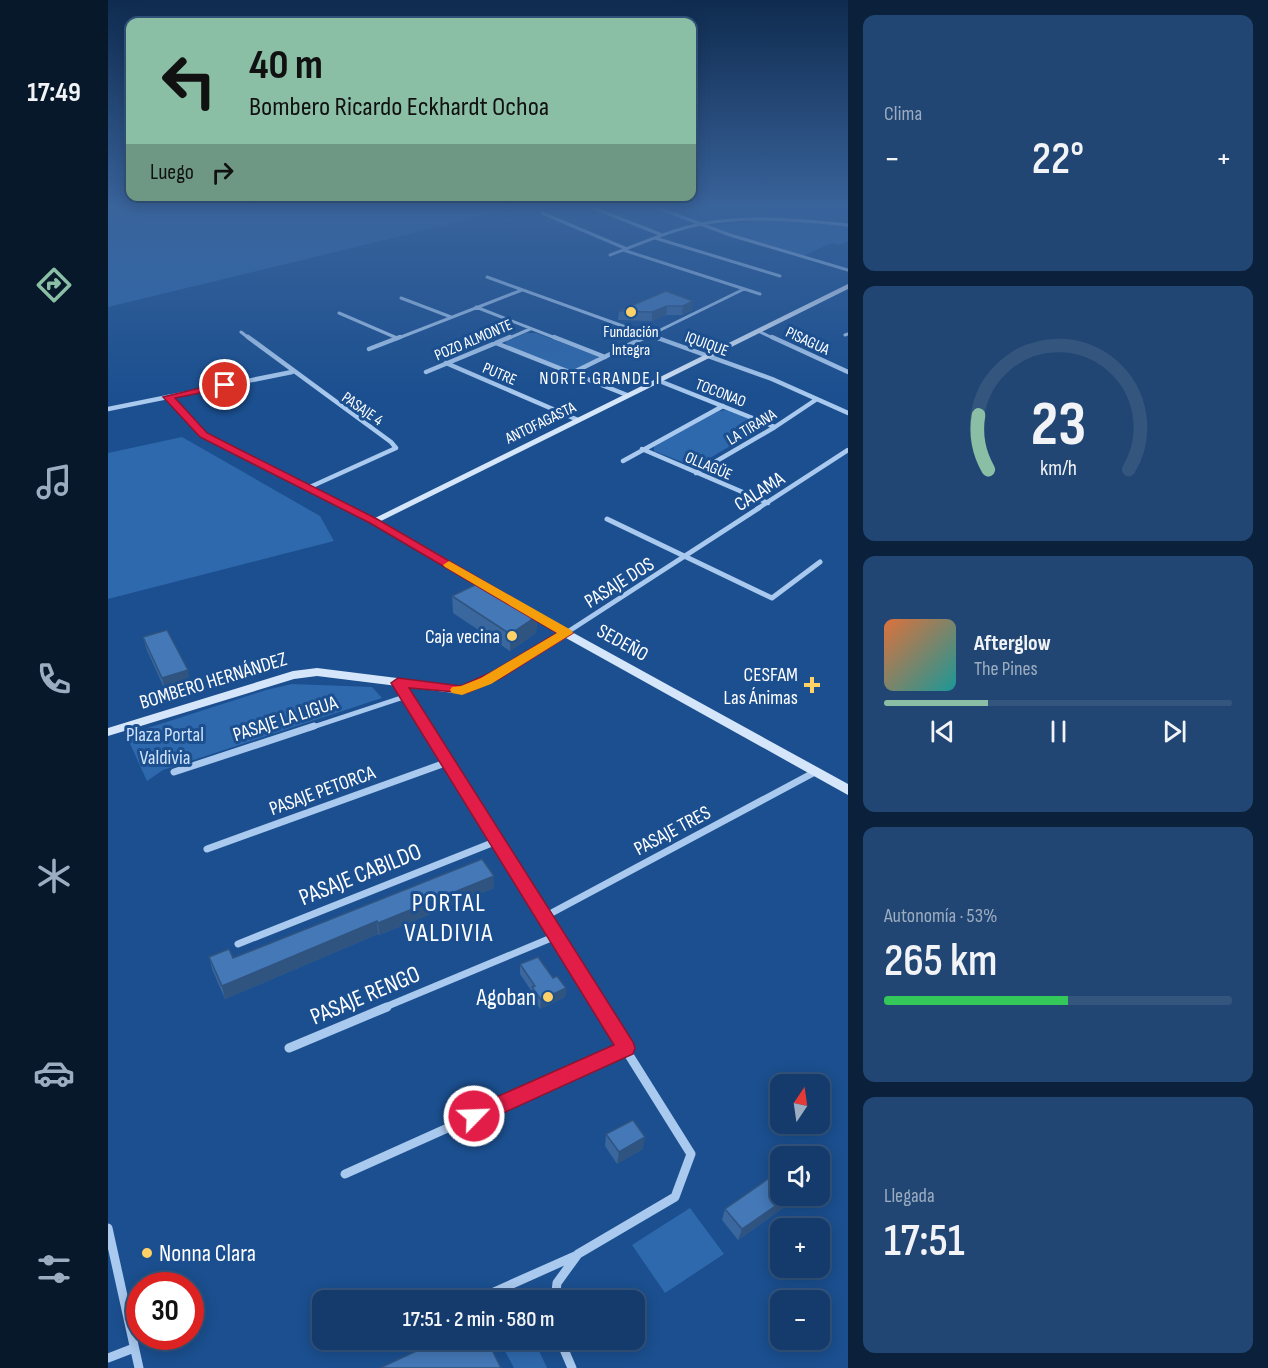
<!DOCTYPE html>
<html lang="es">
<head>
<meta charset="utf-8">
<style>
	body { margin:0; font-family:"Sofia Sans Condensed",sans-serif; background:#214673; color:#f1f3f6; height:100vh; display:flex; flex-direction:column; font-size:22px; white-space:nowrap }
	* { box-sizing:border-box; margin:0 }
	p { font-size:20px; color:#9dadc1 }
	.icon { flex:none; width:33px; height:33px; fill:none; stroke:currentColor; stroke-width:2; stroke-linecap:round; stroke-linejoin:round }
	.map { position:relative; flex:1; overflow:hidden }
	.side { display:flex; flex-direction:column; gap:15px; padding:15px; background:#0b203b; width:420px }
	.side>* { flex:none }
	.guide { position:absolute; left:18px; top:18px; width:570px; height:183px; border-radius:12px; box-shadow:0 3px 15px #0003,0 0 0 2px #33557e; background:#8abfa5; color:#111; overflow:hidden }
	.needle { width:39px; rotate:13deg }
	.buttons { position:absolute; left:662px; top:1074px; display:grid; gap:12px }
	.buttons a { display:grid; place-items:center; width:60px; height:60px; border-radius:12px; background:#143b6b; box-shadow:0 3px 15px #0003,0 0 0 2px #33557e; font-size:30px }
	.speed { position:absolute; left:18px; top:1272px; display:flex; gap:12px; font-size:30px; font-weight:700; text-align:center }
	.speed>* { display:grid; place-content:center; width:78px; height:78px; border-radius:50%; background:#143b6b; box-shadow:0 3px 15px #0003,0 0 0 2px #33557e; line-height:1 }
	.speed .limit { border:9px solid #d22; background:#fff; color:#111 }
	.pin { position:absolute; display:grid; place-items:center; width:51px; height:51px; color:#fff; margin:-26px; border:3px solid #fff; border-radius:50%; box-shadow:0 2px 6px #0007 }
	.me { position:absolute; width:66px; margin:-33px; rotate:66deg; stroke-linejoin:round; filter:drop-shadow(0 0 4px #0008) }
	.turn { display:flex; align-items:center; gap:21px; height:126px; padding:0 24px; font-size:27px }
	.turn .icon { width:78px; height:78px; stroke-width:2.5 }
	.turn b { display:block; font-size:42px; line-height:51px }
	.then { display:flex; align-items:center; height:57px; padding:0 24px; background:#0003; gap:12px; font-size:22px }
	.big { font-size:45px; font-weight:600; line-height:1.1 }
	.side .widget { flex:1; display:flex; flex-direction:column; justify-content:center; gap:9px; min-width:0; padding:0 21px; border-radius:12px; background:#214673 }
	.side .dial { align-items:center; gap:0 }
	.dial svg { height:156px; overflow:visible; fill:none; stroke:#33557e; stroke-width:7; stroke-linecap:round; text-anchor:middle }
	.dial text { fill:#f1f3f6; stroke:none }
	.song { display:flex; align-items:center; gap:18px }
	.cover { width:72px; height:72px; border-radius:9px; background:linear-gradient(135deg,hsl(20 70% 55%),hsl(180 70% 35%)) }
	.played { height:6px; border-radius:3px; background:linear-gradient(90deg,#8abfa5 30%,#33557e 30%) }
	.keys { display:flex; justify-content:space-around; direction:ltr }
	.heat { display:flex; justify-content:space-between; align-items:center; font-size:33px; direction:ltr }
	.charge { height:9px; border-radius:4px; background:linear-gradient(90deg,#34c759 53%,#33557e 0) }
	.trip { position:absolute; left:204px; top:1290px; width:333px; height:60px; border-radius:12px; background:#143b6b; box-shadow:0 3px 15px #0003,0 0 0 2px #33557e; font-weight:600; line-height:60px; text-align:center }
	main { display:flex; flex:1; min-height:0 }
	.menu { display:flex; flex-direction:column; width:108px; justify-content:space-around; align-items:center; background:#08182b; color:#9dadc1 }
	.menu .icon { width:42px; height:42px }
	.menu .active { color:#8abfa5 }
	.menu b { font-size:27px; color:#f1f3f6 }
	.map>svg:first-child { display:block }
	.green { fill:#2e69ad }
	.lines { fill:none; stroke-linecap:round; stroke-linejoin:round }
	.street-far4 { stroke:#a9c9ee; stroke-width:3 }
	.street-far3 { stroke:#a9c9ee; stroke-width:4.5 }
	.street-far2 { stroke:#a9c9ee; stroke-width:5 }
	.street-far1 { stroke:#a9c9ee; stroke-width:7 }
	.street { stroke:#a9c9ee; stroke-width:9 }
	.secondary { fill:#d6e6fa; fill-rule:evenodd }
	.wall { fill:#3a679d }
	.shaded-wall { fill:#305480 }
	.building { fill:#4478b7; stroke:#305480; stroke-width:1.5 }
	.route { fill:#e11d48; stroke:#92132f; stroke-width:1.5 }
	.slow { fill:#f59e0b }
	.poi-dot { fill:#ffd166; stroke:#1b4f8f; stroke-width:2 }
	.labels { text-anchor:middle; stroke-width:6; stroke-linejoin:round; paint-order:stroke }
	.far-poi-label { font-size:16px; fill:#fff; stroke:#1b4f8f }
	.far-street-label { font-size:16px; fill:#fff; stroke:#1b4f8f }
	.far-neighbourhood-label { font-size:18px; letter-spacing:1.5px; fill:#fff; stroke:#1b4f8f }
	.street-label { font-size:20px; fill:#fff; stroke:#1b4f8f }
	.poi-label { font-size:20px; fill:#fff; stroke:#1b4f8f; text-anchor:end }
	.park-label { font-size:20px; fill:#cfe3fa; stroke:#1b4f8f }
	.near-street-label { font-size:24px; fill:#fff; stroke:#1b4f8f }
	.near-poi-label { font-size:24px; fill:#fff; stroke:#1b4f8f; text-anchor:end }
	.near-neighbourhood-label { font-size:26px; letter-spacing:1.5px; fill:#fff; stroke:#1b4f8f }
</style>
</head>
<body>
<main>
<nav class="menu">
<b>17:49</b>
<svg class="icon active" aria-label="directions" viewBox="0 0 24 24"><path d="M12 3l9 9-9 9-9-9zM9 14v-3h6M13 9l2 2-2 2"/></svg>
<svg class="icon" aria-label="music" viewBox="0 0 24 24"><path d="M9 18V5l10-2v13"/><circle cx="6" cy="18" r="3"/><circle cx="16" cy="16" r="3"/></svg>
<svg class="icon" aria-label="phone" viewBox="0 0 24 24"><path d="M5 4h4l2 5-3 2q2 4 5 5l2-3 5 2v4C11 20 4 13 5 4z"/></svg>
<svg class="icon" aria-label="climate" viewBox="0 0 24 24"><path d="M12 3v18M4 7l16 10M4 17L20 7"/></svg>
<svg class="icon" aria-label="car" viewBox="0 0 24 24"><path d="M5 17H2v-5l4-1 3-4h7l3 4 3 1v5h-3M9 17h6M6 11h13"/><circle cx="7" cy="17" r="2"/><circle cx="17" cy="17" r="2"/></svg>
<svg class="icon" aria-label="filters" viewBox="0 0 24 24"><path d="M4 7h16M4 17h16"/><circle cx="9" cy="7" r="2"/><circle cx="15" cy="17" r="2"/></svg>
</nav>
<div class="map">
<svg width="740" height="1368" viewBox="0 0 740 1368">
	<rect width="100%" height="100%" fill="#1b4f8f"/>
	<!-- green -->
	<path class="green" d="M0,205H421L0,307Z
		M654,220L740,226V241L731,245L723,243L695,256L628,236L602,226Z
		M418,333H428L489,356L490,359L467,370H462L398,345L397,342Z
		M618,410L653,423L654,427L587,467L546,451V446L611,411Z
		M74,437L212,516L226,541L0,599V453Z
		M184,684L264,687L274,698L55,770L39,781L18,735L158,690Z
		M582,1208L616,1254L557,1293L524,1245Z
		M391,1340H426L439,1368H406Z"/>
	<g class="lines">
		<!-- street-far4 -->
		<path class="street-far4" d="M478,205L554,235
			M542,205L622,235L740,270
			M434,213L519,249
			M547,238L672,276
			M515,250L652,294
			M502,255C532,244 562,230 593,224C642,215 691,220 740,225
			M379,277L551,339
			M293,298L343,317
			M368,307L450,339
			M231,313L289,338
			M650,331L667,339
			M133,332L142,339
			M737,335L740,334
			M288,339L414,290
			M399,339L422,329
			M534,339L636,289"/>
		<!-- street-far3 -->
		<path class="street-far3" d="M140,337L283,442L288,448L202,487
			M446,337L497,357
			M547,337L664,379L740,413
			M664,337L740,372
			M388,343L519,395
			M261,349L292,337
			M338,363L470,420
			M318,372L402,337
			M464,373L537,337
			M549,380L667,427
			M60,397L96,435L242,509
			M0,409L184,372
			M534,449L660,503
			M515,461L615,406
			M588,473L667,427L709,399
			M649,509L740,450"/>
		<!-- street-far2 -->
		<path class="street-far2" d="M239,508L266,521
			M499,519L664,598L712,562
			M458,633L651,508
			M290,683L318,728
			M202,728L299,696"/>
		<!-- street-far1 -->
		<path class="street-far1" d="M317,726L492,1008
			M66,772L206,726
			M99,849L340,762
			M436,917L707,772
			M130,944L389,841
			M275,1008L448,936"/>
		<!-- street -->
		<path class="street" d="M181,1048L279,1007
			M237,1174L518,1048
			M0,1228L31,1368
			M368,1300L469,1255
			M447,1300L449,1283L470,1254L567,1197L583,1154L491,1007
			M452,1340L464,1368
			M0,1358L26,1348"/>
		<!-- secondary -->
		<path class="secondary" d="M740,284V289L273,521L462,631L740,784V795L458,638L393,678L354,694L209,676L186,679L0,736V728L185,671L209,668L353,686L385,672L450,633L261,521Z"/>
	</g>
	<!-- wall -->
	<path class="wall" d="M558,291L584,310L574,315H558L544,321L510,320L511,311Z
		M344,596L429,616L428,633L402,651L345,613Z
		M35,637L82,682L57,690L38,648Z
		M386,876V888L271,935L270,934L117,999L104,969L101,957L125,958Z
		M412,964L445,978L458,988L457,997L432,1009L424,997V992L412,974Z
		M498,1134L535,1149L509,1164L497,1146Z
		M672,1196H685L682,1203L630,1240L614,1220L617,1209Z"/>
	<!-- shaded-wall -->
	<path class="shaded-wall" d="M585,301L584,310L574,315L575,306Z
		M559,306L558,315L544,321V312Z
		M429,616L428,633L402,651V634Z
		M80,670L82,682L57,690L54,678Z
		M386,876V888L271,935L270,923Z
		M269,921L270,934L117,999L114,986Z
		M458,988L457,997L432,1009L433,1000Z
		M537,1137L535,1149L509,1164L511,1152Z
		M682,1196H685L682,1203L630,1240L634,1229Z"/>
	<!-- building -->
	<path class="building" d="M558,291L585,301L575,306H559L544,312L511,311Z
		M373,582L429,616L402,634L344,596Z
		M59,630L80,670L54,678L35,637Z
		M374,859L386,876L270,923L269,921L114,986L101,957L121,949L125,958Z
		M430,957L445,978L449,976L458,988L433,1000L424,987L427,986L412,964Z
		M525,1120L537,1137L511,1152L498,1134Z
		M670,1172L672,1175V1196H682L634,1229L617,1209Z
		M332,1340H379L393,1368H272Z"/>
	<!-- sky -->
	<linearGradient id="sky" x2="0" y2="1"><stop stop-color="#0f2b4f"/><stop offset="0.52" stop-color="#39639b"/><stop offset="1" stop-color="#39639b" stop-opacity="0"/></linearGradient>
	<rect width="740" height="397" fill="url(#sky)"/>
	<!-- route -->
	<path class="route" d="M117,382L122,385L121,387L67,398L99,433L269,519L465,633L393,678L359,693L301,688L525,1042L527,1048L525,1054L373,1123L366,1125L359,1123L357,1116L359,1110L506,1045L283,683L290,678L353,686L384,672L449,633L262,523L92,437L55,397Z"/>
	<!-- slow -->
	<path class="slow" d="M341,561L463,630L465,633L383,684L354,695L344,693L342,690L344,687L353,686L373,678L449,633L337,567L335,565Z"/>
	<!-- markers -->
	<g class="poi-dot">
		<circle cx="523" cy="312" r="6"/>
		<circle cx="404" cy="636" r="6"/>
		<path d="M701 676h6v6h6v6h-6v6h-6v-6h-6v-6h6z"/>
		<circle cx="440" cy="997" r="6"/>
		<circle cx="39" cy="1253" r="6"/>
	</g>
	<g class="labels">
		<!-- far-poi labels -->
		<g class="far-poi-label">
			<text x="523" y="337">Fundación<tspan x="523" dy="18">Integra</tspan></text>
		</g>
		<!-- far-street labels -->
		<g class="far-street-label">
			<text transform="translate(365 339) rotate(-23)" y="6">POZO ALMONTE</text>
			<text transform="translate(700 340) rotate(25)" y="6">PISAGUA</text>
			<text transform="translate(599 343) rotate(20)" y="6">IQUIQUE</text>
			<text transform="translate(392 373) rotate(23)" y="6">PUTRE</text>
			<text transform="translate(613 392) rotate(21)" y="6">TOCONAO</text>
			<text transform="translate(255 408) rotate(35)" y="6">PASAJE 4</text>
			<text transform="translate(432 422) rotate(-26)" y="6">ANTOFAGASTA</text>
			<text transform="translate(643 426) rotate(-31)" y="6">LA TIRANA</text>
			<text transform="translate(601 465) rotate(23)" y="6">OLLAGÜE</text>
		</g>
		<!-- far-neighbourhood labels -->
		<g class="far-neighbourhood-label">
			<text x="492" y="384">NORTE GRANDE I</text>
		</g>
		<!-- street labels -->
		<g class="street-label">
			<text transform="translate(651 491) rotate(-33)" y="7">CALAMA</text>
			<text transform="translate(511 582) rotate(-32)" y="7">PASAJE DOS</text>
			<text transform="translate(515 642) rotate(29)" y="7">SEDEÑO</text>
			<text transform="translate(105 680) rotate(-17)" y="7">BOMBERO HERNÁNDEZ</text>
			<text transform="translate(177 718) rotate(-18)" y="7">PASAJE LA LIGUA</text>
			<text transform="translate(214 790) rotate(-20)" y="7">PASAJE PETORCA</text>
			<text transform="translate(564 830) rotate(-28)" y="7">PASAJE TRES</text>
		</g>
		<!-- poi labels -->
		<g class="poi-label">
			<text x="392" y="643">Caja vecina</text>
			<text x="690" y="681">CESFAM<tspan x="690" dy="23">Las Ánimas</tspan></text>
		</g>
		<!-- park labels -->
		<g class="park-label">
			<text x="57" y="741">Plaza Portal<tspan x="57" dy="23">Valdivia</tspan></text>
		</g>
		<!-- near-street labels -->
		<g class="near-street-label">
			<text transform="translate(252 874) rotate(-22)" y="8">PASAJE CABILDO</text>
			<text transform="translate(257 995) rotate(-23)" y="8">PASAJE RENGO</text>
		</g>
		<!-- near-poi labels -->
		<g class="near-poi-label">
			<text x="428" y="1005">Agoban</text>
			<text x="51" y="1261" text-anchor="start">Nonna Clara</text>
		</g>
		<!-- near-neighbourhood labels -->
		<g class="near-neighbourhood-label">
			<text x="341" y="911">PORTAL<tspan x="341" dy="30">VALDIVIA</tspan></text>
		</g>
	</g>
</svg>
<div class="buttons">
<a><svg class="needle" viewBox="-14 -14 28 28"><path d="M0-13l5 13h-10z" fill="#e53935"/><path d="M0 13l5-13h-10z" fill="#9dadc1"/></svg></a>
<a><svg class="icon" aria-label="sound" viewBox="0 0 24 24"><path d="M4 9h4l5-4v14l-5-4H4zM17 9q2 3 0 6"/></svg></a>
<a>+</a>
<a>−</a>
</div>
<div class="speed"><div class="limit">30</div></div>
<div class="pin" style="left:117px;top:385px;background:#d93025"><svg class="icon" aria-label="arrive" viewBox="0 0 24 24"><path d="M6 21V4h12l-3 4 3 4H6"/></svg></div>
<svg class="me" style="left:366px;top:1116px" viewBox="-20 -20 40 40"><circle r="17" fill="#e11d48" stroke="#fff" stroke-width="3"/><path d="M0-11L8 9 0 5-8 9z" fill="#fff"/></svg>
<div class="trip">17:51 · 2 min · 580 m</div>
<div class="guide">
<div class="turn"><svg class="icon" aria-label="left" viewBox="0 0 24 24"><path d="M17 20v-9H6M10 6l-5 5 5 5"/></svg><div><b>40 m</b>Bombero Ricardo Eckhardt Ochoa</div></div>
<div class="then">Luego<svg class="icon" aria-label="right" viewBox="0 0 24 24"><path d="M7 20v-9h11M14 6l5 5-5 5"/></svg></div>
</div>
</div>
<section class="side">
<div class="widget"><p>Clima</p>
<div class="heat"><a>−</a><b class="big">22°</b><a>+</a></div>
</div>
<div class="widget dial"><svg viewBox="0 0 100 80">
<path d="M14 69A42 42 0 1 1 86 69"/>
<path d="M14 69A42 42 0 0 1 9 41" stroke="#8abfa5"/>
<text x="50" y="56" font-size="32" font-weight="700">23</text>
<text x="50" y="72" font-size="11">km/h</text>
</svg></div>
<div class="widget">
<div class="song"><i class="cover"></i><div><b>Afterglow</b><p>The Pines</p></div></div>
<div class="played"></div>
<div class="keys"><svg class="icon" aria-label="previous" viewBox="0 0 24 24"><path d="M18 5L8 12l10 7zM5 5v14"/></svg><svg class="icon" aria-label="pause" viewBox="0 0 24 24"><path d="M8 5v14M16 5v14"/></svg><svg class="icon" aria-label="next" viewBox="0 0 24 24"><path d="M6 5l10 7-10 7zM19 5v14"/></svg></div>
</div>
<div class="widget"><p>Autonomía · 53%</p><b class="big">265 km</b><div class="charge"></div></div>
<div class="widget"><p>Llegada</p><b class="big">17:51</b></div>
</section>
</main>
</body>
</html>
